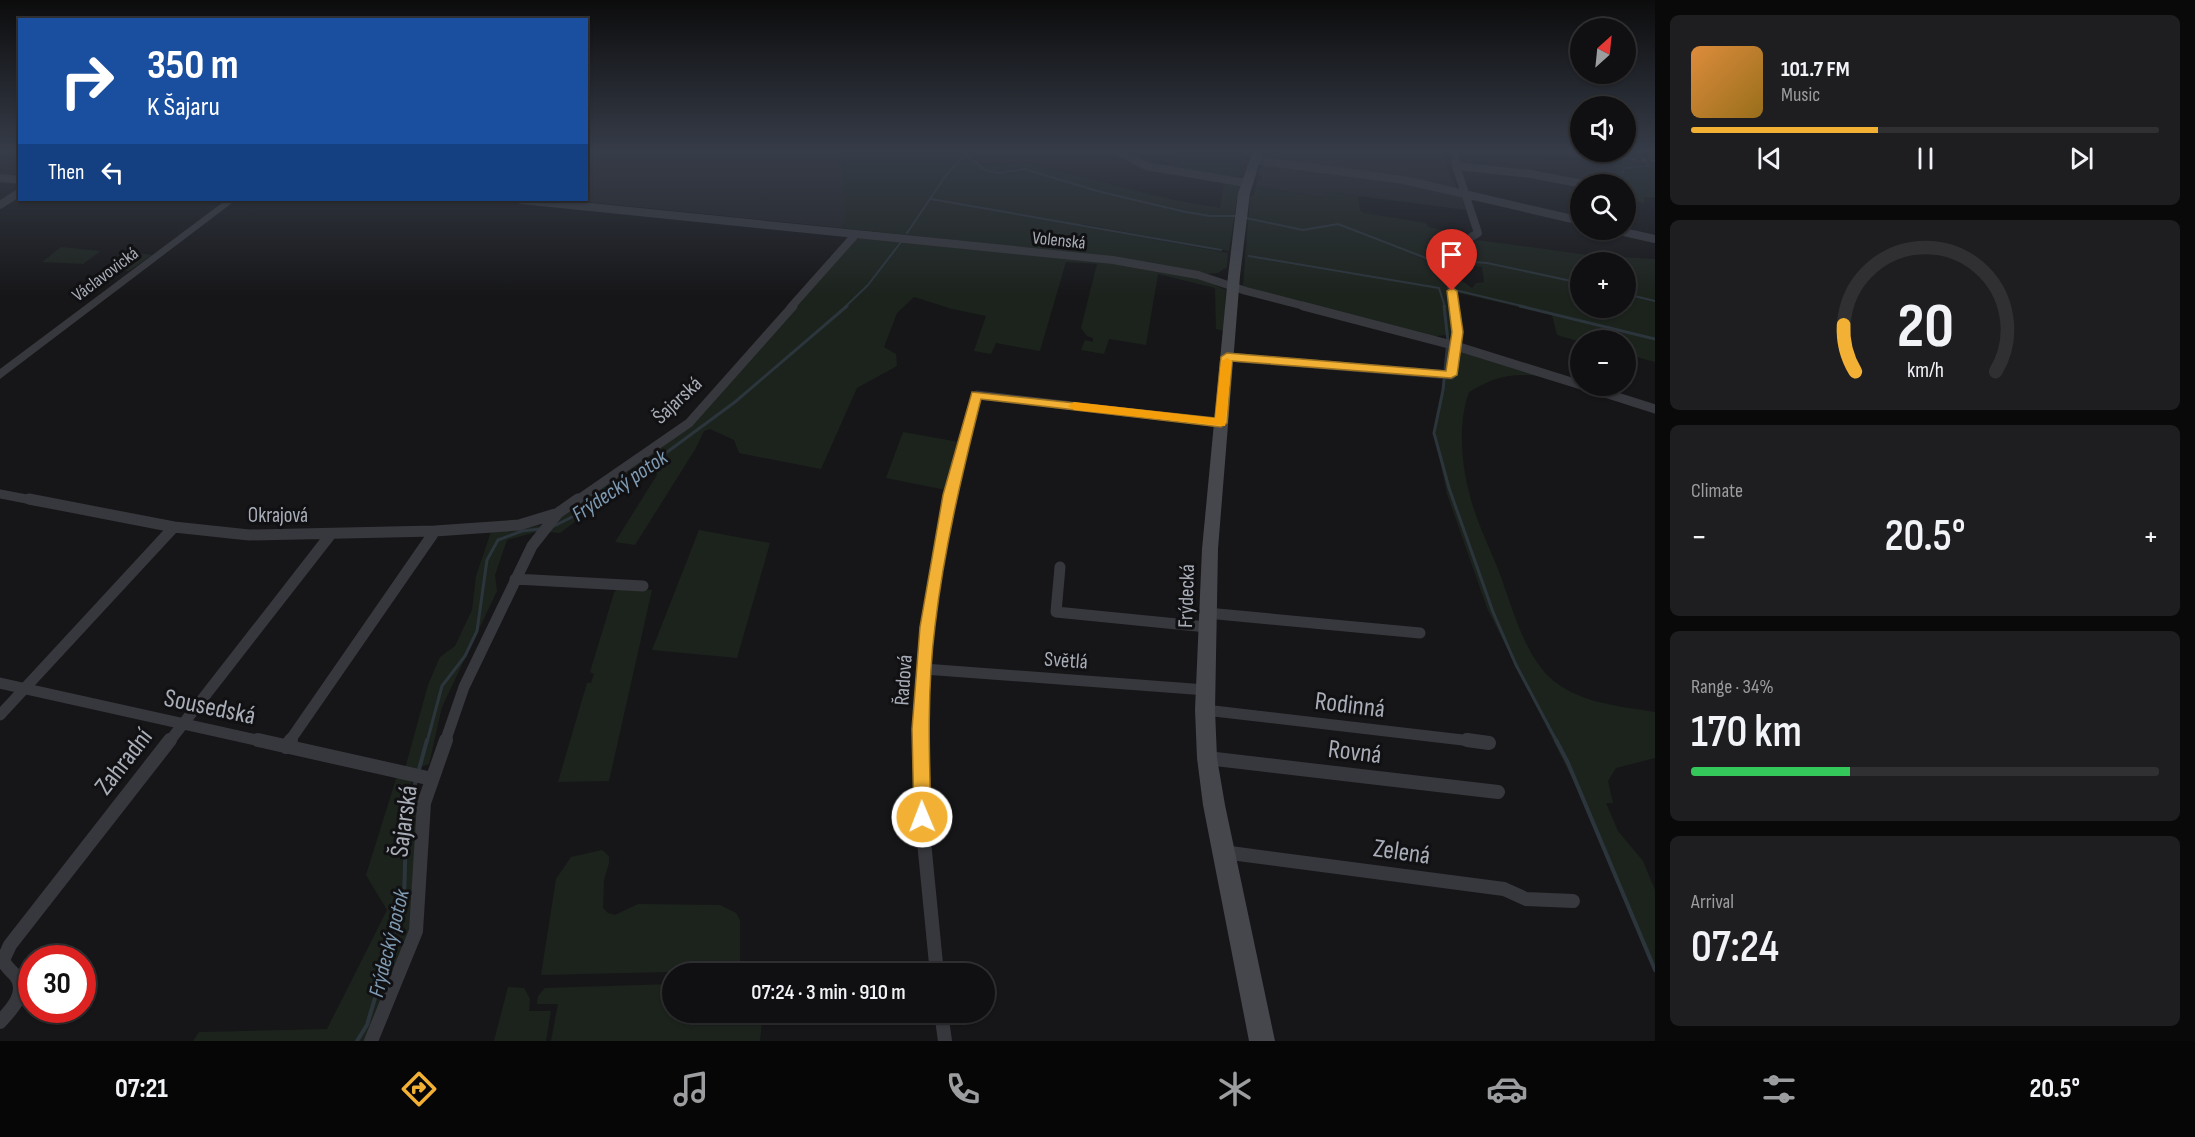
<!DOCTYPE html>
<html lang="en">
<head>
<meta charset="utf-8">
<style>
	body { margin:0; font-family:"Sofia Sans Condensed",sans-serif; background:#1e1e20; color:#f1f3f6; height:100vh; display:flex; flex-direction:column; font-size:22px; white-space:nowrap }
	* { box-sizing:border-box; margin:0 }
	p { font-size:20px; color:#9c9d9f }
	.icon { flex:none; width:33px; height:33px; fill:none; stroke:currentColor; stroke-width:2; stroke-linecap:round; stroke-linejoin:round }
	.map { position:relative; flex:1; overflow:hidden }
	.sheet { display:flex; flex-direction:column; gap:15px; padding:15px; background:#09090a; width:540px }
	.sheet>* { flex:none }
	.top-card { position:absolute; left:18px; top:18px; width:570px; height:183px; border-radius:0px; box-shadow:0 2px 4px #0004,0 0 0 2px #303032; background:#1a4fa0; color:#fff; overflow:hidden }
	.needle { width:39px; rotate:27deg }
	.controls { position:absolute; left:1570px; top:18px; display:grid; gap:12px }
	.controls a { display:grid; place-items:center; width:66px; height:66px; border-radius:50%; background:#101012; box-shadow:0 2px 4px #0004,0 0 0 2px #303032; font-size:30px }
	.speed { position:absolute; left:18px; top:945px; display:flex; gap:12px; font-size:30px; font-weight:700; text-align:center }
	.speed>* { display:grid; place-content:center; width:78px; height:78px; border-radius:50%; background:#101012; box-shadow:0 2px 4px #0004,0 0 0 2px #303032; line-height:1 }
	.speed .limit { border:9px solid #d22; background:#fff; color:#111 }
	.pin { position:absolute; display:grid; place-items:center; width:51px; height:51px; color:#fff; margin:-62px -26px; border-radius:50% 50% 50% 0; rotate:-45deg; box-shadow:0 0 6px #0007 }
	.pin .icon { rotate:45deg }
	.me { position:absolute; width:66px; margin:-33px; rotate:359deg; stroke-linejoin:round; filter:drop-shadow(0 0 4px #0008) }
	.turn { display:flex; align-items:center; gap:21px; height:126px; padding:0 30px; font-size:27px }
	.turn .icon { width:78px; height:78px; stroke-width:2.5 }
	.turn b { display:block; font-size:42px; line-height:51px }
	.then { display:flex; align-items:center; height:57px; padding:0 30px; background:#0003; gap:12px; font-size:22px }
	.big { font-size:45px; font-weight:600; line-height:1.1 }
	.sheet .widget { flex:1; display:flex; flex-direction:column; justify-content:center; gap:9px; min-width:0; padding:0 21px; border-radius:9px; background:#1e1e20 }
	.sheet .dial { align-items:center; gap:0 }
	.dial svg { height:156px; overflow:visible; fill:none; stroke:#303032; stroke-width:7; stroke-linecap:round; text-anchor:middle }
	.dial text { fill:#f1f3f6; stroke:none }
	.song { display:flex; align-items:center; gap:18px }
	.cover { width:72px; height:72px; border-radius:9px; background:linear-gradient(135deg,hsl(30 70% 55%),hsl(40 70% 35%)) }
	.played { height:6px; border-radius:3px; background:linear-gradient(90deg,#f2b134 40%,#303032 40%) }
	.keys { display:flex; justify-content:space-around; direction:ltr }
	.heat { display:flex; justify-content:space-between; align-items:center; font-size:33px; direction:ltr }
	.charge { height:9px; border-radius:4px; background:linear-gradient(90deg,#34c759 34%,#303032 0) }
	.trip { position:absolute; left:662px; top:963px; width:333px; height:60px; border-radius:30px; background:#101012; box-shadow:0 2px 4px #0004,0 0 0 2px #303032; font-weight:600; line-height:60px; text-align:center }
	.tabs { display:flex; height:96px; justify-content:space-around; align-items:center; background:#060607; color:#9c9d9f }
	.tabs .icon { width:42px; height:42px }
	.tabs .active { color:#f2b134 }
	.tabs b { font-size:27px; color:#f1f3f6 }
	main { display:flex; flex:1; min-height:0 }
	.map>svg:first-child { display:block }
	.built { fill:#222225 }
	.green { fill:#1c231d; fill-rule:evenodd }
	.lines { fill:none; stroke-linecap:round; stroke-linejoin:round }
	.stream-far2 { stroke:#2c353c; stroke-width:2 }
	.stream-far1 { stroke:#2c353c; stroke-width:3 }
	.stream { stroke:#2c353c; stroke-width:4 }
	.minor-far3 { stroke:#37383d; stroke-width:8 }
	.minor-far2 { stroke:#37383d; stroke-width:9 }
	.minor-far1 { stroke:#37383d; stroke-width:11 }
	.minor { stroke:#37383d; stroke-width:14 }
	.tertiary { fill:#37383d; fill-rule:evenodd }
	.secondary { fill:#45474d; fill-rule:evenodd }
	.rail { stroke:#4a4c52; stroke-width:2; stroke-dasharray:5 4.5; stroke-linecap:butt }
	.route { fill:#f2b134; stroke:#9d7322; stroke-width:1.5 }
	.slow { fill:#f59e0b }
	.labels { text-anchor:middle; stroke-width:6; stroke-linejoin:round; paint-order:stroke }
	.far-street-label { font-size:18px; fill:#a8adb8; stroke:#111113 }
	.street-label { font-size:21px; fill:#a8adb8; stroke:#111113 }
	.water-label { font-size:22px; font-style:italic; fill:#7f9bb3; stroke:#111113 }
	.near-street-label { font-size:26px; fill:#a8adb8; stroke:#111113 }
</style>
</head>
<body>
<main>
<div class="map">
<svg width="1655" height="1041" viewBox="0 0 1655 1041">
	<rect width="100%" height="100%" fill="#161618"/>
	<!-- built -->
	<path class="built" d="M587,151H841L847,211L843,228L569,200H586Z
		M1273,151H1426L1444,153L1450,176L1457,188L1391,175L1277,160L1271,156Z
		M1513,151H1581L1655,157V164Z
		M1268,164L1379,179L1461,195L1466,210L1327,192L1326,198L1256,186L1258,179H1261L1262,177L1259,176L1258,169Z"/>
	<!-- green -->
	<path class="green" d="M841,151H972L971,154C987,176 1006,161 1025,163L1169,199L1220,208L1224,181L1239,185L1229,251L1083,224L1081,226L1228,253L1227,267L1218,273L1204,274L1106,256L843,228L846,211Z
		M1173,151H1249L1239,169L1241,175L1236,174L1235,179L1174,168Z
		M1608,160L1655,164V198L1644,197L1645,204L1626,197V184H1615L1617,179L1614,164Z
		M1256,186L1326,198V192L1358,196L1360,210L1364,213L1426,223L1428,227L1467,234L1446,244L1449,250L1457,251L1477,240L1589,255L1655,259V362L1626,354V340L1581,342L1557,335L1552,315L1459,293L1449,299L1454,331L1452,335L1433,336L1247,289L1243,286L1250,197L1254,194ZM1581,262H1626V308H1581ZM1446,264L1482,267L1484,282L1476,283L1472,288L1444,268Z
		M863,237L1121,264L1202,279L1226,290L1224,331L1216,329L1215,288L1158,274L1146,345L1109,339L1104,354L1081,350L1085,340L1093,342V338L1087,336L1081,328L1097,264L1066,262L1040,351L996,343L991,354L974,351L986,316L952,309L914,297L897,313L884,347L896,354L897,366L857,388L821,469L739,453L734,440L710,429L704,431L696,448L635,545L615,542L657,475L654,466H650L560,533L547,532L562,515L691,423L854,240Z
		M61,247L101,251L83,264L42,262Z
		M130,252L152,255L129,271L108,269Z
		M1448,346L1539,376C1509,373 1495,377 1469,392C1458,422 1461,461 1469,492C1475,518 1488,544 1498,569C1511,603 1522,649 1548,676C1576,703 1619,706 1655,712V758L1616,768L1608,781L1613,803H1606L1618,831L1643,861L1655,890V973L1582,798L1487,608L1447,494L1435,437Z
		M903,432L959,442L946,490L886,478Z
		M543,525L540,531L507,540L495,575L497,591L442,707L429,764L415,769L411,784L421,801L410,930L366,1041H193L199,1032L327,1029L387,910L366,875L396,779L406,765L428,685L440,657L455,646L472,610L476,576L491,532Z
		M699,530L770,543L737,658L652,650Z
		M632,589L652,590L609,781L558,782L587,683H591L594,674L590,672L614,593L616,590Z
		M602,850L609,856V863L604,880L603,908L608,913L615,915L638,904L720,905L736,913L740,920V971H720L716,969L710,971L541,975L556,879L571,857Z
		M672,984V1012L790,1013V1019L762,1022L760,1041H551L558,1004H537L538,996L545,988Z
		M508,987L524,988L530,999L529,1011H551L546,1041H494Z"/>
	<g class="lines">
		<!-- stream-far2 -->
		<path class="stream-far2" d="M968,151L965,155L987,171L999,173L1024,169L1101,192L1186,212L1210,216H1239
			M1623,173L1624,168L1649,166L1637,151
			M931,199L1221,250
			M1246,218L1303,230L1338,224L1426,258L1487,263L1581,283
			M907,233L946,175L965,155
			M1249,256L1439,288L1445,307
			M1455,290L1526,307
			M1626,294L1655,301
			M845,307L868,285L901,242"/>
		<!-- stream-far1 -->
		<path class="stream-far1" d="M1444,306L1448,341L1443,390L1434,433L1449,488L1493,612L1516,665L1557,742
			M1520,306L1655,339
			M552,527L594,506L735,402L847,306
			M427,742L442,686L465,656L477,631L487,560L498,540L522,531L540,529"/>
		<!-- stream -->
		<path class="stream" d="M1556,740L1568,763L1655,970
			M418,773L427,740
			M357,1041L367,1025L404,900L406,830L416,779"/>
		<!-- minor-far3 -->
		<path class="minor-far3" d="M1117,151L1146,166L1246,183
			M1455,151L1456,166L1531,174L1583,184
			M1254,160L1404,180L1581,221
			M0,178L20,180
			M521,200L1113,260L1198,275L1246,291L1308,307
			M0,205L20,192
			M1615,230L1655,239
			M1455,247L1478,233L1456,166
			M1449,271L1454,307
			M791,307L856,234"/>
		<!-- minor-far2 -->
		<path class="minor-far2" d="M1303,306L1456,346L1581,385
			M1227,357L1451,375L1458,332L1454,306
			M1583,386L1655,409
			M0,494L37,501
			M576,501L689,423L793,306
			M949,501L977,395L1221,423"/>
		<!-- minor-far1 -->
		<path class="minor-far1" d="M29,499L174,527L249,535L435,531L519,525L555,514
			M1060,567L1056,612L1207,627
			M515,579L643,586
			M1207,613L1420,633
			M924,669L1206,690
			M0,683L265,742
			M1205,710L1480,742
			M0,715L174,527
			M169,742L331,534
			M289,742L435,531
			M445,742L464,687L532,546L558,513L578,499
			M920,742C920,660 932,579 949,499"/>
		<!-- minor -->
		<path class="minor" d="M258,740L432,779
			M920,740L922,821L937,974
			M1467,740L1489,743
			M286,747L291,740
			M1207,758L1498,792
			M1223,852L1504,889L1526,899L1573,901
			M941,1012L945,1041
			M0,1022C11,1010 29,992 15,975C10,970 6,967 3,960L10,945L170,740
			M371,1041L416,931L424,803L446,740"/>
		<!-- tertiary -->
		<path class="tertiary" d="M226,200H236L0,379V369Z"/>
		<!-- secondary -->
		<path class="secondary" d="M1253,151H1263L1250,193L1240,276L1218,549L1215,710L1217,758L1225,805L1275,1041H1249L1203,805L1197,758L1195,710L1202,549L1228,276L1238,193Z"/>
		<!-- rail -->
		<path class="rail" d="M1537,151L1655,161"/>
	</g>
	<!-- sky -->
	<linearGradient id="sky" x2="0" y2="1"><stop stop-color="#0c0c0d"/><stop offset="0.51" stop-color="#363c48"/><stop offset="1" stop-color="#363c48" stop-opacity="0"/></linearGradient>
	<rect width="1655" height="297" fill="url(#sky)"/>
	<!-- route -->
	<path class="route" d="M1452,288L1457,291L1463,332L1457,375L1451,378L1232,361L1227,423L1221,427L981,399C962,474 944,549 935,626C927,689 929,753 931,817L929,823L922,825L916,823L914,817L912,729L920,627L943,495L972,392L1215,418L1221,357L1227,353L1446,371L1452,332L1447,291Z"/>
	<!-- slow -->
	<path class="slow" d="M1227,358L1232,361L1225,426L1074,410L1068,406L1074,402L1215,418L1221,361Z"/>
	<g class="labels">
		<!-- far-street labels -->
		<g class="far-street-label">
			<text transform="translate(1059 240) rotate(6)" y="6">Volenská</text>
			<text transform="translate(105 274) rotate(-37)" y="6">Václavovická</text>
		</g>
		<!-- street labels -->
		<g class="street-label">
			<text transform="translate(677 400) rotate(-43)" y="7">Šajarská</text>
			<text x="278" y="522">Okrajová</text>
			<text transform="translate(1186 596) rotate(-88)" y="7">Frýdecká</text>
			<text transform="translate(1066 660) rotate(4)" y="7">Světlá</text>
			<text transform="translate(903 680) rotate(-86)" y="7">Řadová</text>
		</g>
		<!-- water labels -->
		<g class="water-label">
			<text transform="translate(619 485) rotate(-34)" y="8">Frýdecký potok</text>
			<text transform="translate(388 943) rotate(-76)" y="8">Frýdecký potok</text>
		</g>
		<!-- near-street labels -->
		<g class="near-street-label">
			<text transform="translate(1350 704) rotate(7)" y="9">Rodinná</text>
			<text transform="translate(210 706) rotate(12)" y="9">Sousedská</text>
			<text transform="translate(1355 751) rotate(7)" y="9">Rovná</text>
			<text transform="translate(123 761) rotate(-52)" y="9">Zahradní</text>
			<text transform="translate(403 821) rotate(-82)" y="9">Šajarská</text>
			<text transform="translate(1402 851) rotate(8)" y="9">Zelená</text>
		</g>
	</g>
</svg>
<div class="controls">
<a><svg class="needle" viewBox="-14 -14 28 28"><path d="M0-13l5 13h-10z" fill="#e53935"/><path d="M0 13l5-13h-10z" fill="#9c9d9f"/></svg></a>
<a><svg class="icon" aria-label="sound" viewBox="0 0 24 24"><path d="M4 9h4l5-4v14l-5-4H4zM17 9q2 3 0 6"/></svg></a>
<a><svg class="icon" aria-label="search" viewBox="0 0 24 24"><circle cx="10" cy="10" r="6"/><path d="M15 15l6 6"/></svg></a>
<a>+</a>
<a>−</a>
</div>
<div class="speed"><div class="limit">30</div></div>
<div class="pin" style="left:1452px;top:291px;background:#d93025"><svg class="icon" aria-label="arrive" viewBox="0 0 24 24"><path d="M6 21V4h12l-3 4 3 4H6"/></svg></div>
<svg class="me" style="left:922px;top:817px" viewBox="-20 -20 40 40"><circle r="17" fill="#f2b134" stroke="#fff" stroke-width="3"/><path d="M0-11L8 9 0 5-8 9z" fill="#fff"/></svg>
<div class="trip">07:24 · 3 min · 910 m</div>
<div class="top-card">
<div class="turn"><svg class="icon" aria-label="right" viewBox="0 0 24 24"><path d="M7 20v-9h11M14 6l5 5-5 5"/></svg><div><b>350 m</b>K Šajaru</div></div>
<div class="then">Then<svg class="icon" aria-label="left" viewBox="0 0 24 24"><path d="M17 20v-9H6M10 6l-5 5 5 5"/></svg></div>
</div>
</div>
<section class="sheet">
<div class="widget">
<div class="song"><i class="cover"></i><div><b>101.7 FM</b><p>Music</p></div></div>
<div class="played"></div>
<div class="keys"><svg class="icon" aria-label="previous" viewBox="0 0 24 24"><path d="M18 5L8 12l10 7zM5 5v14"/></svg><svg class="icon" aria-label="pause" viewBox="0 0 24 24"><path d="M8 5v14M16 5v14"/></svg><svg class="icon" aria-label="next" viewBox="0 0 24 24"><path d="M6 5l10 7-10 7zM19 5v14"/></svg></div>
</div>
<div class="widget dial"><svg viewBox="0 0 100 80">
<path d="M14 69A42 42 0 1 1 86 69"/>
<path d="M14 69A42 42 0 0 1 8 45" stroke="#f2b134"/>
<text x="50" y="56" font-size="32" font-weight="700">20</text>
<text x="50" y="72" font-size="11">km/h</text>
</svg></div>
<div class="widget"><p>Climate</p>
<div class="heat"><a>−</a><b class="big">20.5°</b><a>+</a></div>
</div>
<div class="widget"><p>Range · 34%</p><b class="big">170 km</b><div class="charge"></div></div>
<div class="widget"><p>Arrival</p><b class="big">07:24</b></div>
</section>
</main>
<nav class="tabs">
<b>07:21</b>
<svg class="icon active" aria-label="directions" viewBox="0 0 24 24"><path d="M12 3l9 9-9 9-9-9zM9 14v-3h6M13 9l2 2-2 2"/></svg>
<svg class="icon" aria-label="music" viewBox="0 0 24 24"><path d="M9 18V5l10-2v13"/><circle cx="6" cy="18" r="3"/><circle cx="16" cy="16" r="3"/></svg>
<svg class="icon" aria-label="phone" viewBox="0 0 24 24"><path d="M5 4h4l2 5-3 2q2 4 5 5l2-3 5 2v4C11 20 4 13 5 4z"/></svg>
<svg class="icon" aria-label="climate" viewBox="0 0 24 24"><path d="M12 3v18M4 7l16 10M4 17L20 7"/></svg>
<svg class="icon" aria-label="car" viewBox="0 0 24 24"><path d="M5 17H2v-5l4-1 3-4h7l3 4 3 1v5h-3M9 17h6M6 11h13"/><circle cx="7" cy="17" r="2"/><circle cx="17" cy="17" r="2"/></svg>
<svg class="icon" aria-label="filters" viewBox="0 0 24 24"><path d="M4 7h16M4 17h16"/><circle cx="9" cy="7" r="2"/><circle cx="15" cy="17" r="2"/></svg>
<b>20.5°</b>
</nav>
</body>
</html>
